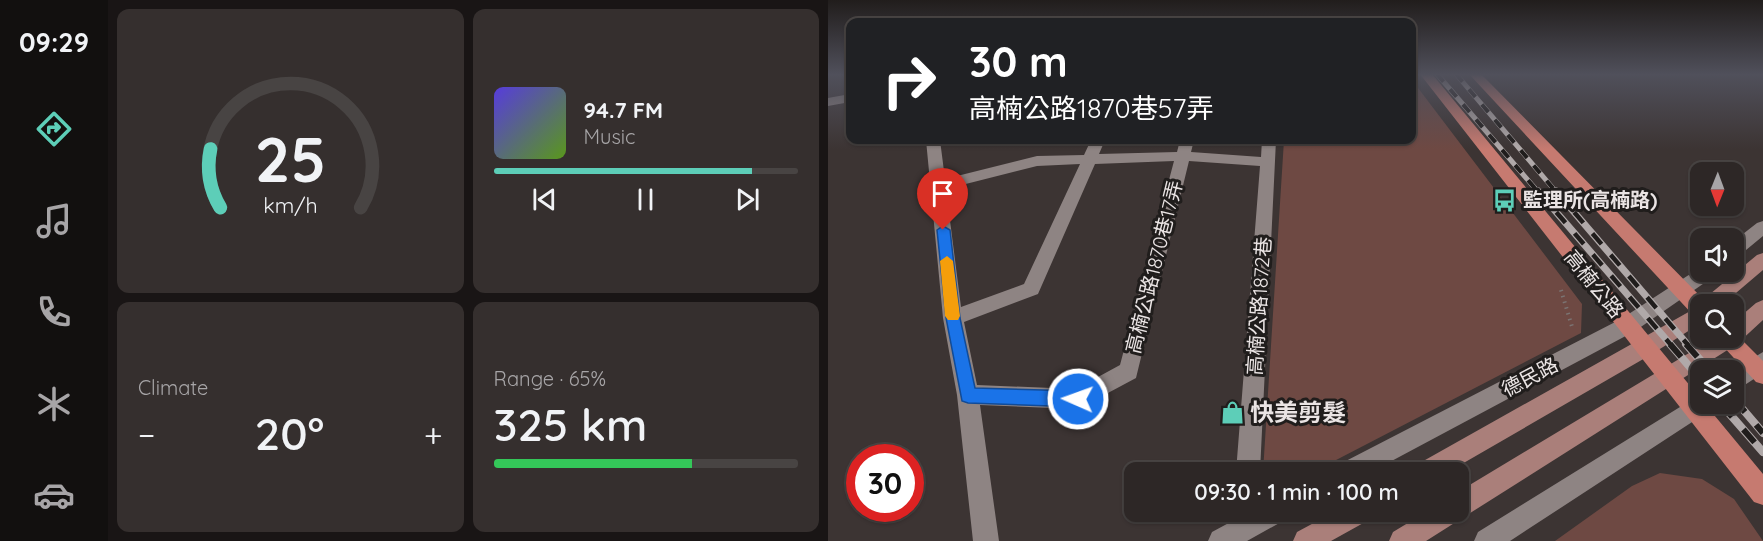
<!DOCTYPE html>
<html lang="en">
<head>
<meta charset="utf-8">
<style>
	body { margin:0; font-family:Quicksand,"Noto Sans TC",sans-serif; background:#352f2e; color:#f1f3f6; height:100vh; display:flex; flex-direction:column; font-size:22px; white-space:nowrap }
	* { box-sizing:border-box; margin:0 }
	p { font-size:20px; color:#a7a5a7 }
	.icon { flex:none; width:33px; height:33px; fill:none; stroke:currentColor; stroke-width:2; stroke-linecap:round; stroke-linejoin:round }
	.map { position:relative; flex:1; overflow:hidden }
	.details { display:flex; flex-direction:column; gap:9px; padding:9px; background:#191515; width:720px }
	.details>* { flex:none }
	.banner { position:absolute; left:18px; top:18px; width:570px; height:126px; border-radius:12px; box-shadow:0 2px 4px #0004,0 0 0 2px #484443; background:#202124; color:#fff; overflow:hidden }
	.needle { width:39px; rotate:181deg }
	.controls { position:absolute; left:862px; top:162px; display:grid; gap:12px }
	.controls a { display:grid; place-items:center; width:54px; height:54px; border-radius:12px; background:#2d2726; box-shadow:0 2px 4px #0004,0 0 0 2px #484443; font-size:30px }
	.speed { position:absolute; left:18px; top:444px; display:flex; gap:12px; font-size:30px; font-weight:700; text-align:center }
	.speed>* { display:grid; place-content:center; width:78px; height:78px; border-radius:50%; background:#2d2726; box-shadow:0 2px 4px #0004,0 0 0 2px #484443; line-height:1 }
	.speed .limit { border:9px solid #d22; background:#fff; color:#111 }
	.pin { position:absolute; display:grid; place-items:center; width:51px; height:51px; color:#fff; margin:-62px -26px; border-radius:50% 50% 50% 0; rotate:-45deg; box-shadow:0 0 6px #0007 }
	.pin .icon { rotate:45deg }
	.me { position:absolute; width:66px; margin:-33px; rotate:272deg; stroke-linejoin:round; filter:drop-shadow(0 0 4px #0008) }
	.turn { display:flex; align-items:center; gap:21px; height:126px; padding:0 24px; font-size:27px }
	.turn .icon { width:78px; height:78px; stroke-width:2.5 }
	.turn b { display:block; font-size:42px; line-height:51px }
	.big { font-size:45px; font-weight:600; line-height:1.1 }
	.details .widget { flex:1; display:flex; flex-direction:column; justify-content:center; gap:9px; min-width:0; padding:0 21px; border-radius:12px; background:#352f2e }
	.details .dial { align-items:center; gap:0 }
	.dial svg { height:156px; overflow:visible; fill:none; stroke:#484443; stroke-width:7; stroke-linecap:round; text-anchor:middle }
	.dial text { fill:#f1f3f6; stroke:none }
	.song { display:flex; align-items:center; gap:18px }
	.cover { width:72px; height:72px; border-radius:9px; background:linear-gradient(135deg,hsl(250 70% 55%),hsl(90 70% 35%)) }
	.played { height:6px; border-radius:3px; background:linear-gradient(90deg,#5dceb8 85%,#484443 85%) }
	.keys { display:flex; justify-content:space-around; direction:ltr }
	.heat { display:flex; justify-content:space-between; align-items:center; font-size:33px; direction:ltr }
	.charge { height:9px; border-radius:4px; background:linear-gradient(90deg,#34c759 65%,#484443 0) }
	.details .tiles { flex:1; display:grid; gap:9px; grid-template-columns:repeat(2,1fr) }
	.trip { position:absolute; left:296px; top:462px; width:345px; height:60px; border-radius:12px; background:#2d2726; box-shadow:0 2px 4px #0004,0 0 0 2px #484443; font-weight:600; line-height:60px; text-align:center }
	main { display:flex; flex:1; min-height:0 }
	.tab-bar { display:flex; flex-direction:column; width:108px; justify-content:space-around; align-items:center; background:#12100f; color:#a7a5a7 }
	.tab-bar .icon { width:42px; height:42px }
	.tab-bar .on { color:#5dceb8 }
	.tab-bar b { font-size:27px; color:#f1f3f6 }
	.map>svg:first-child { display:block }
	.green { fill:#6e4943 }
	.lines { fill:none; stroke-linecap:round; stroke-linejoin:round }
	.path { stroke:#7b7473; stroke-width:4; stroke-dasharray:1.5 4.5; stroke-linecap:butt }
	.street { fill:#8e8483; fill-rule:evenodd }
	.secondary { fill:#aa7f7a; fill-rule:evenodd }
	.primary { fill:#c67a70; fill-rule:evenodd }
	.rail-far2-casing { stroke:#b0a9a9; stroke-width:5 }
	.rail-far1-casing { stroke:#b0a9a9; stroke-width:7 }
	.rail-casing { stroke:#b0a9a9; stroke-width:8 }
	.rail-far2 { stroke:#201d1c; stroke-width:4; stroke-dasharray:10; stroke-linecap:butt }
	.rail-far1 { stroke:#201d1c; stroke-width:4.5; stroke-dasharray:14; stroke-linecap:butt }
	.rail { stroke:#201d1c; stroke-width:6; stroke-dasharray:17; stroke-linecap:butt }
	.route { fill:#1a73e8; stroke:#114b97; stroke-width:1.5 }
	.slow { fill:#f59e0b }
	.labels { text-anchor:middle; stroke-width:6; stroke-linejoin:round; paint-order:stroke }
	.poi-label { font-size:20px; font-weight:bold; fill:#eae4e4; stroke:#201d1c; text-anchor:start }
	.street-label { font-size:20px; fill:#eae4e4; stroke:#201d1c }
	.near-poi-label { font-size:24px; font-weight:bold; fill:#eae4e4; stroke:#201d1c; text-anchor:start }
</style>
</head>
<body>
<main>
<nav class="tab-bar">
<b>09:29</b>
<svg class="icon on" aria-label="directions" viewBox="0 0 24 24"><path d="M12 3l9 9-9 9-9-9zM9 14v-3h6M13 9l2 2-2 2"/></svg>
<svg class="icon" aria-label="music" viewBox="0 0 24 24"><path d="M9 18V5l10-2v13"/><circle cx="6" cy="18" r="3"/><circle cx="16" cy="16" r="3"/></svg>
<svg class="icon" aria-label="phone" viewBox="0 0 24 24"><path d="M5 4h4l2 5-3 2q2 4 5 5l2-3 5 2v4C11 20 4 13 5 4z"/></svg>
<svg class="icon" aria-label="climate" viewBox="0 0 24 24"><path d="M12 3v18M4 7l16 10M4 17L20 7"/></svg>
<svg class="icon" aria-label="car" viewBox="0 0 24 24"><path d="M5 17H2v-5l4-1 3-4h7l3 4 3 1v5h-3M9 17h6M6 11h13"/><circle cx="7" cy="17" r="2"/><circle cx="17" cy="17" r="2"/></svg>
</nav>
<section class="details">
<div class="tiles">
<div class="widget dial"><svg viewBox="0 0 100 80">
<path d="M14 69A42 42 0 1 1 86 69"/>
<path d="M14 69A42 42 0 0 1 9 39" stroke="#5dceb8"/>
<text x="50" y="56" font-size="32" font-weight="700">25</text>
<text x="50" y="72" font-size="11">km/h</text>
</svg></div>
<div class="widget">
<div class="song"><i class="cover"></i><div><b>94.7 FM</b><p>Music</p></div></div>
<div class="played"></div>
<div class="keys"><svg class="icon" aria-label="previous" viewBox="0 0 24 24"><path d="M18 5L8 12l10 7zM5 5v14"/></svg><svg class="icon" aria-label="pause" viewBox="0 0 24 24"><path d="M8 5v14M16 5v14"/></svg><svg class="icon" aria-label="next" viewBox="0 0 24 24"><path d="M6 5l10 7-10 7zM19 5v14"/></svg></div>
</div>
<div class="widget"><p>Climate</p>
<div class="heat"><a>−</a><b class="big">20°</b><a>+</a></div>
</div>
<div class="widget"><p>Range · 65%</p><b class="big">325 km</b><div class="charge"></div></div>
</div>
</section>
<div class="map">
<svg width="935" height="541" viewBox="0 0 935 541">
	<rect width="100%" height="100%" fill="#3c3433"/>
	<!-- green -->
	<path class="green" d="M584,80L754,304L753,333L485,472H435L456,140H584Z
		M832,473L874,479L906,499L935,541H727L804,486Z"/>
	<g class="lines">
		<!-- path -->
		<path class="path" d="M733,290L745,330"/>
		<!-- street -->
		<path class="street" d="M22,94V102L0,106V98Z
			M98,140H112L117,179L209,156L256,155L263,140H277L271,154L349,152L352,140H366L363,152L433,157L434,140H448L432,472H408L432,166L361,161L308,378L250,409L152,405L171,541H145L129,395L115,318ZM346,161L292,365L248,389L149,385L136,322L210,294L267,164ZM252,164L196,284L133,307L118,189L209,166Z
			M935,221V236L912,255L906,256V241L929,223Z
			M873,267V272H888L885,277L807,331L543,472H508L512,464L793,319Z
			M935,352V373L906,392L905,370Z
			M873,394V404H884L881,411L682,541H646L650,532Z
			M421,512H459L455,521L419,541H380L384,532Z"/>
		<!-- secondary -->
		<path class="secondary" d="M935,253V270L895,304H874L876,299L929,255Z
			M935,300V320L909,344L598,541H561L565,532L598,512H630V492L886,338H906V322L928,303Z
			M873,305V323L824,354L620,472H586L590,464Z
			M506,512H543L539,521L503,541H465L469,532Z"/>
		<!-- primary -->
		<path class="primary" d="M592,74H604L873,399V404H877L935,474V505L926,502Z
			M641,74H653L880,304H873V318L866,316Z
			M906,332L935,361V384L928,382L893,344L890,338H906Z"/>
		<defs>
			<path id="rail-far2" d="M609,74L711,193
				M628,74L729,193"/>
			<path id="rail-far1" d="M710,191L843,345
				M728,191L860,345"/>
			<path id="rail" d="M842,344L873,380
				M858,344L881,370
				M906,399L935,433
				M893,404L935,452"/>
		</defs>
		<!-- rail-far2 casing -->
		<use href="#rail-far2" class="rail-far2-casing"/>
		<!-- rail-far1 casing -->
		<use href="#rail-far1" class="rail-far1-casing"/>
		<!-- rail casing -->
		<use href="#rail" class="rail-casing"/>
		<!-- rail-far2 -->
		<use href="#rail-far2" class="rail-far2"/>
		<!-- rail-far1 -->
		<use href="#rail-far1" class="rail-far1"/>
		<!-- rail -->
		<use href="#rail" class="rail"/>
	</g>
	<!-- sky -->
	<linearGradient id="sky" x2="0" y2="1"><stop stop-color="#211d1c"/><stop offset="0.5" stop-color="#50505b"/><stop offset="1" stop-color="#50505b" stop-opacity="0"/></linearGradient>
	<rect width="935" height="149" fill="url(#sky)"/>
	<!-- route -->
	<path class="route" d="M115,226L122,230L132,318L147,388L250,391L256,394L258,399L256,404L250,407L140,403L134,401L118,318L109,230Z"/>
	<!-- slow -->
	<path class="slow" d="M119,256L125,261L132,316L130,320H120L117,316L112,261Z"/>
	<!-- icons -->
	<defs>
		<symbol id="bus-bare" viewBox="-9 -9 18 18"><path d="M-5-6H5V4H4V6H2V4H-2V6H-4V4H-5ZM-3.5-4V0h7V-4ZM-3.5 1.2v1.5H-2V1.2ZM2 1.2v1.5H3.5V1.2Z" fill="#5dceb8" stroke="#201d1c" stroke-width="2.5" paint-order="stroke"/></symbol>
		<symbol id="shop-bare" viewBox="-9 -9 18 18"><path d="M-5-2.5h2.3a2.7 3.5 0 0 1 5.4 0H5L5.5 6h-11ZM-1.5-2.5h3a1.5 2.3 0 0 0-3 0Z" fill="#5dceb8" stroke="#201d1c" stroke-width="2.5" paint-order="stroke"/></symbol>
	</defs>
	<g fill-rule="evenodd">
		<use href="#bus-bare" x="660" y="184" width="33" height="33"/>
		<use href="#shop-bare" x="388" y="396" width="33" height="33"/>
	</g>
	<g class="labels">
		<!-- poi labels -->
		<g class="poi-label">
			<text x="695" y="207">監理所(高楠路)</text>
		</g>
		<!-- street labels -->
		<g class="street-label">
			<text transform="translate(326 267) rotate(-76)" y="7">高楠公路1870巷17弄</text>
			<text transform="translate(766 284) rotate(51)" y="7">高楠公路</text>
			<text transform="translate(431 306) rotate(-86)" y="7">高楠公路1872巷</text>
			<text transform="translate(702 377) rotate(-28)" y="7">德民路</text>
		</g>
		<!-- near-poi labels -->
		<g class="near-poi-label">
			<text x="422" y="421">快美剪髮</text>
		</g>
	</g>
</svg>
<div class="controls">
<a><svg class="needle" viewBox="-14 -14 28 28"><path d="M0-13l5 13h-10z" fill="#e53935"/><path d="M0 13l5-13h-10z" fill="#a7a5a7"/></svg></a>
<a><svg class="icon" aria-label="sound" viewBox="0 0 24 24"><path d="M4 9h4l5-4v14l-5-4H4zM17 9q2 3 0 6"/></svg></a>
<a><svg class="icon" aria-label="search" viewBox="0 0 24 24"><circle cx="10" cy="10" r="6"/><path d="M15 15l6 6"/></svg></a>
<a><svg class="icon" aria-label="layers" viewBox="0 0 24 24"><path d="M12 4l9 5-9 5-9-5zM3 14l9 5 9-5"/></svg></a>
</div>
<div class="speed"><div class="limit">30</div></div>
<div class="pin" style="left:115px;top:230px;background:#d93025"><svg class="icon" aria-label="arrive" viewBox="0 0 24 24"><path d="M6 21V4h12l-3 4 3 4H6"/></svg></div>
<svg class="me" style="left:250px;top:399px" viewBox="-20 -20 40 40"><circle r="17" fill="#1a73e8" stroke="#fff" stroke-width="3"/><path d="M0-11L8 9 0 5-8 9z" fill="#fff"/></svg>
<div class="trip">09:30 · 1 min · 100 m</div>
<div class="banner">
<div class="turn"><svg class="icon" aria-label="right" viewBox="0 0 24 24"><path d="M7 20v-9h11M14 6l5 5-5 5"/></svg><div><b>30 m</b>高楠公路1870巷57弄</div></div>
</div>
</div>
</main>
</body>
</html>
